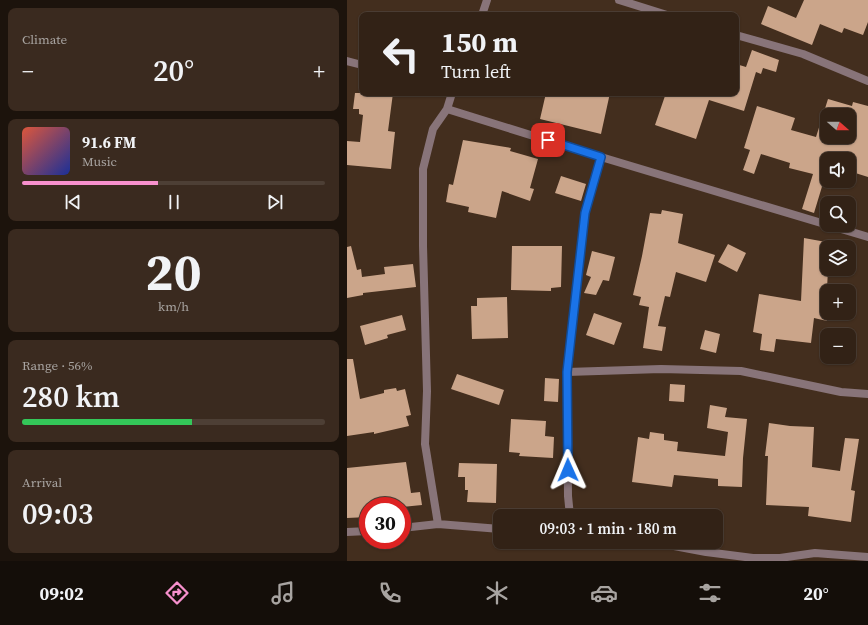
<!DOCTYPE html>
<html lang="en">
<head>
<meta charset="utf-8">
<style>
	body { margin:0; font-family:"Source Serif 4",serif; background:#3a2a1f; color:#f1f3f6; height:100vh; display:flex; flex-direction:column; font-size:15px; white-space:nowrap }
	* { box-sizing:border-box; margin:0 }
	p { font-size:13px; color:#a8a4a1 }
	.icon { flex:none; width:22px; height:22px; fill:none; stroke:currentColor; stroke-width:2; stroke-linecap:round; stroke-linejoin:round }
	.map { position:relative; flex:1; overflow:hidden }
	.side { display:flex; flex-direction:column; gap:8px; padding:8px; background:#1c130c; width:347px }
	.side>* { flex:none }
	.top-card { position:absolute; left:12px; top:12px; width:380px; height:84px; border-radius:8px; box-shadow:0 1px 3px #0004,0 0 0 1px #4d3f35; background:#322216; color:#f1f3f6; overflow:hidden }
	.needle { width:26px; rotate:110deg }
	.controls { position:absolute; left:473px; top:108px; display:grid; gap:8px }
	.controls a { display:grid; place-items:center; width:36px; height:36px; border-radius:8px; background:#322216; box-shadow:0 1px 3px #0004,0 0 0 1px #4d3f35; font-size:20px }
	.speed { position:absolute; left:12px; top:497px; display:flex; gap:8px; font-size:20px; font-weight:700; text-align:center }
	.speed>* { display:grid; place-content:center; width:52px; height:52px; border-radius:50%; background:#322216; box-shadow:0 1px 3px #0004,0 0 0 1px #4d3f35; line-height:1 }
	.speed .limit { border:6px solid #d22; background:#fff; color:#111 }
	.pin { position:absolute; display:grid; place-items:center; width:34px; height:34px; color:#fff; margin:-17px; border-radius:8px; box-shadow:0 2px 6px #0006 }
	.me { position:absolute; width:44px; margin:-22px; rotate:359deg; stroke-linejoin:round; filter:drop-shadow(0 0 3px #0008) }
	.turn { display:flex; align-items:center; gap:14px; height:84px; padding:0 16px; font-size:18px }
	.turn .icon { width:52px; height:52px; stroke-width:2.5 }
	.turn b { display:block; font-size:28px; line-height:34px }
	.big { font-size:30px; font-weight:600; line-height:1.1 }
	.side .widget { flex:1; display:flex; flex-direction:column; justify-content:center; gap:6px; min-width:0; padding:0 14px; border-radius:8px; background:#3a2a1f }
	.side .dial { align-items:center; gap:0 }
	.dial b { font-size:52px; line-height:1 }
	.song { display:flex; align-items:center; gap:12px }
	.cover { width:48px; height:48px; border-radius:6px; background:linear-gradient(135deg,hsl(10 70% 55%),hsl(230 70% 35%)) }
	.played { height:4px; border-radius:2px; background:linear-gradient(90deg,#f790cd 45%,#4d3f35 45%) }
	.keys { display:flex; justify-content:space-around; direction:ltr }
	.heat { display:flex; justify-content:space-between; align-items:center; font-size:22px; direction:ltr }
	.charge { height:6px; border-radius:3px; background:linear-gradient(90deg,#34c759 56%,#4d3f35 0) }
	.trip { position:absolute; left:146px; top:509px; width:230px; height:40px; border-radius:8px; background:#322216; box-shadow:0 1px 3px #0004,0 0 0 1px #4d3f35; font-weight:600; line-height:40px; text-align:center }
	.tabs { display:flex; height:64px; justify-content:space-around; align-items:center; background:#140e09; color:#a8a4a1 }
	.tabs .icon { width:28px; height:28px }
	.tabs .selected { color:#f790cd }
	.tabs b { font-size:18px; color:#f1f3f6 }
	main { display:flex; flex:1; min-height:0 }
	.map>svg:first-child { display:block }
	.building { fill:#cba58a; fill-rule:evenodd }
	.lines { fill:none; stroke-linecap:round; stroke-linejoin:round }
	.minor { stroke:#887479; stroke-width:8 }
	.route-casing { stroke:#114b97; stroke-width:10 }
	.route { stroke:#1a73e8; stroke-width:7 }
</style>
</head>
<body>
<main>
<section class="side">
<div class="widget"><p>Climate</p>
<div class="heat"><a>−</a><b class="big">20°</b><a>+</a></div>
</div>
<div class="widget">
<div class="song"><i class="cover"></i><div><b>91.6 FM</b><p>Music</p></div></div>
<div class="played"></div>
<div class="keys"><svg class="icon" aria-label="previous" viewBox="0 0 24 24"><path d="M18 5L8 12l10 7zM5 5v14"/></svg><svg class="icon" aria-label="pause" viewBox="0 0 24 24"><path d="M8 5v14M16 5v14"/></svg><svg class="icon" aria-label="next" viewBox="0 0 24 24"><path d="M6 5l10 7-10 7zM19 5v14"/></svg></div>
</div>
<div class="widget dial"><b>20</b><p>km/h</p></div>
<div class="widget"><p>Range · 56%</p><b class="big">280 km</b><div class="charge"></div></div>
<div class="widget"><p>Arrival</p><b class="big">09:03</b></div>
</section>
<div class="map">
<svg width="521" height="561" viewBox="0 0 521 561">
	<rect width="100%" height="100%" fill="#432e1e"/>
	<!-- building -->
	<path class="building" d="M457,0H521V22L516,35L497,28L495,33L473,24L465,45L414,24L421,6L449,18Z
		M405,50L432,60L429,72L416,68L414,74L409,72L397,111L362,100L349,139L308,125L319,93H389V64L399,67Z
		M8,93H46L41,131L48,132L44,169L0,165V141L13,142L16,115L12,114V109H6Z
		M199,93H263L254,134L193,119Z
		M481,99L505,106L506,102L521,106V177L502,171V159H480V170L467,213L455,209L466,174L442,168L443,163L414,154L407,174L396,170L403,150L397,148L410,106L448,118L444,130L469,137ZM480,115H502V137H480Z
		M116,140L164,148L163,151L191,159L183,188L187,189L183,201L155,191L149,218L121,212L122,207L99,202L102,184L106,185Z
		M214,176L239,184L234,201L208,193Z
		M315,210L336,214L331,243L368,255L359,282L329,272L323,297L318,296L311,326L319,327L315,351L296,348L302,307L292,305L294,297L286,295L295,256L303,213L314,214Z
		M457,238L479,242L475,260H479L480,269H481L479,309H480V321L467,318L464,343L429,339L427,352L413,350L415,334L406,332L412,294L454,301Z
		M381,244L399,253L390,272L371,262Z
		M4,246L10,270L14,269L15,277L38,274L37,267L66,264L69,287L16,293V295L0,298V247Z
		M165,246H215L214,287L204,288V291L164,290Z
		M245,251L268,257L262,281L256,280L249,295L237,293L244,277L239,275Z
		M160,297L161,338L125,339L124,306H130V298Z
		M247,313L275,323L267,345L239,335Z
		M55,315L59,330L40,335L41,338L18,345L13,326Z
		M358,330L373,334L369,353L353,349Z
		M0,359H6L13,399L37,393V390L49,388L50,391L58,389L64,415L59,416L62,426L27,434V432L0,436Z
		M110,374L157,390L152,405L104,389Z
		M198,378L212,379L211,402L197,401Z
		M323,384L338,385L337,402L322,401Z
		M363,405L380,408L378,417L400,419L396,458L395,487L371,486V479L327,475L325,487L285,482L291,437L302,439L303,432L317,434V440L331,442L330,451L378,456L381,432L360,428Z
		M164,419L199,421L198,436L207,437L206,458L172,456L173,453L162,452Z
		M422,423L443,426L467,427L465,467L493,471L498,438L512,439L504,490L508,491L504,522L461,516L462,507L419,505L421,456H418Z
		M59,462L64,493L73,492L75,505L55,507V506H21V517L0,518V468Z
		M112,463L150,464L149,503L120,502L121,490H118V477H111Z"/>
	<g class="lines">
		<!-- minor -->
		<path class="minor" d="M272,0L320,15
			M135,15L140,0
			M389,35L456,54L521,81
			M0,61L15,65
			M100,109L254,157L521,237
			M220,372L314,369L394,371L494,392L521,394
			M223,516L221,496L220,372L238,213L254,157
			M91,524L78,444L80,391L76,246V169L86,129L100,109L105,93
			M55,528L91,524L153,529
			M0,532L21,531
			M306,542L359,552L406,558H433L468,553L521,557"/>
	</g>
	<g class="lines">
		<defs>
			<path id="route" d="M201,140L254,157L238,213L220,372L221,470"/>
		</defs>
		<!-- route casing -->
		<use href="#route" class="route-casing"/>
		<!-- route -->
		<use href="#route" class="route"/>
	</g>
</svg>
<div class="controls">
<a><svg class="needle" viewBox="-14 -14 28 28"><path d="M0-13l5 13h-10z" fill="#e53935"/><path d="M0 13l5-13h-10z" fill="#a8a4a1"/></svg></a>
<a><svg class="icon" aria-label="sound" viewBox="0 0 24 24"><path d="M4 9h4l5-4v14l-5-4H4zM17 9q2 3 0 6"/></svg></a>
<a><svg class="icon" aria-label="search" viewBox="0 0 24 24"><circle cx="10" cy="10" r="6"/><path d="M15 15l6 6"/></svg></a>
<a><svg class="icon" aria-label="layers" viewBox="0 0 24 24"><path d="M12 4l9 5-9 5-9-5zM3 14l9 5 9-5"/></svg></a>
<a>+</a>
<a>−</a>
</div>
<div class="speed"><div class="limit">30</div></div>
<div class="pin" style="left:201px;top:140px;background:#d93025"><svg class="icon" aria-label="arrive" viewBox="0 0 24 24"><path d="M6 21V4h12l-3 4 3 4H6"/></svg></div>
<svg class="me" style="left:221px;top:470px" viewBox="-20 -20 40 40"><path d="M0-17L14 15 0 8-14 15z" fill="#1a73e8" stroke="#fff" stroke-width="4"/></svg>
<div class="trip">09:03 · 1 min · 180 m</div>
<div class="top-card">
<div class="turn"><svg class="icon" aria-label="left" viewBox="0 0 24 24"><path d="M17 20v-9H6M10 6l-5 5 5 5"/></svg><div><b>150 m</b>Turn left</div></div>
</div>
</div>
</main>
<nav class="tabs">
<b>09:02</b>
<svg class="icon selected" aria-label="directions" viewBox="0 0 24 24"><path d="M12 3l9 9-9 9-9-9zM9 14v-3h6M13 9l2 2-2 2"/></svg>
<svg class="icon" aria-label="music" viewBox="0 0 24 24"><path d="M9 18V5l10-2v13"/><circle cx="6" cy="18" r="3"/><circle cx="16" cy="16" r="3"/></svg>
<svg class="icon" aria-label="phone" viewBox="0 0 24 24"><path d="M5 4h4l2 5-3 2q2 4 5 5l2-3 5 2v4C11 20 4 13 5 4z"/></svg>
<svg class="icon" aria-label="climate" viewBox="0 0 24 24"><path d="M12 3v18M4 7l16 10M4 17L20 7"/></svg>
<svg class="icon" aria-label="car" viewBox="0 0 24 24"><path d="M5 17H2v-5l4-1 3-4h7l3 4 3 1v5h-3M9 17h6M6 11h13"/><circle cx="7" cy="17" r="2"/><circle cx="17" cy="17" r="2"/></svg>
<svg class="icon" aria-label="filters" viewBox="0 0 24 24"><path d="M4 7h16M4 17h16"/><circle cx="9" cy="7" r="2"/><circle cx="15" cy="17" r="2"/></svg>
<b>20°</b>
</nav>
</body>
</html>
